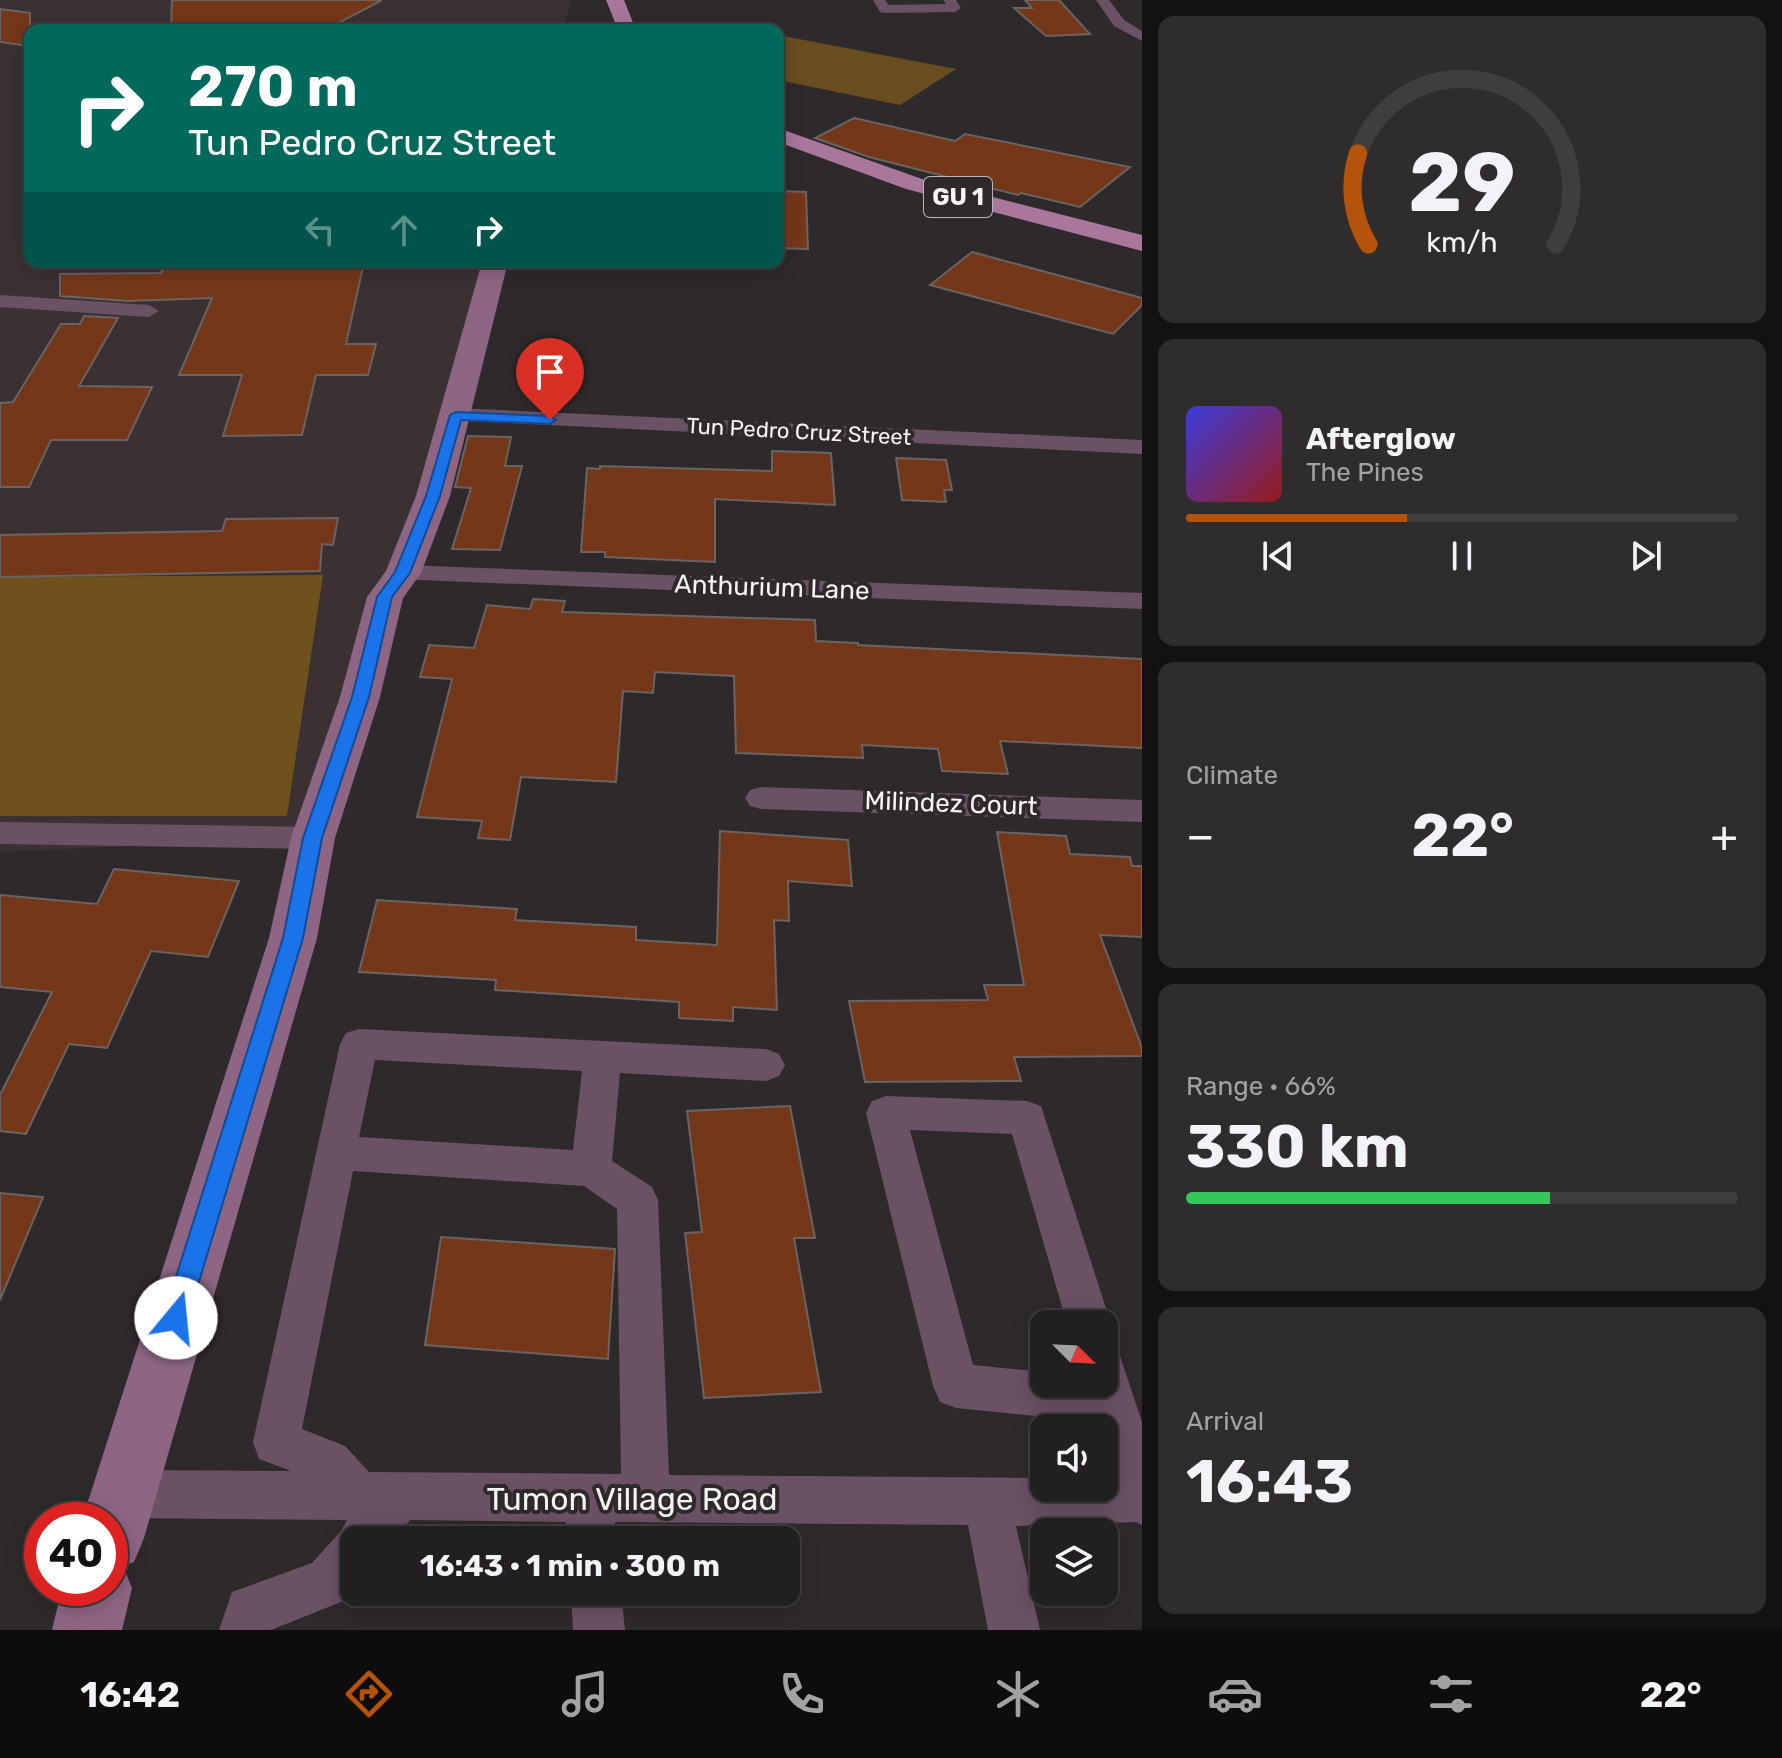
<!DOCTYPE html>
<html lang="en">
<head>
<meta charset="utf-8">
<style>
	body { margin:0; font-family:Rubik,sans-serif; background:#2e2c2d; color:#f1f3f6; height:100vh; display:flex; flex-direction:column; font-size:30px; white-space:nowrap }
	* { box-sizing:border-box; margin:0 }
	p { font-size:26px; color:#a2a2a5 }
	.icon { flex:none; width:44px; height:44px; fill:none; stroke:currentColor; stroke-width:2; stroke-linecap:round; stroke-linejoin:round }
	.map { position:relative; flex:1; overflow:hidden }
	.panel { display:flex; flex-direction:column; gap:16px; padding:16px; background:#131112; width:640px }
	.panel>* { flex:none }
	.banner { position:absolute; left:24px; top:24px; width:760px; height:244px; border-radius:16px; box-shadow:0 4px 20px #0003,0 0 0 2px #3f3d3e; background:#00695c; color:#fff; overflow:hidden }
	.needle { width:52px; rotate:114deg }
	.controls { position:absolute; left:1030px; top:1310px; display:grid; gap:16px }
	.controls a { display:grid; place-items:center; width:88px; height:88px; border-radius:16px; background:#221f20; box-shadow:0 4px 20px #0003,0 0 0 2px #3f3d3e; font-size:40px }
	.speed { position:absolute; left:24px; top:1502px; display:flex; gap:16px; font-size:40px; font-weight:700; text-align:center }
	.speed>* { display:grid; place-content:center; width:104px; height:104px; border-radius:50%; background:#221f20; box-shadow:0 4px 20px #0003,0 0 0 2px #3f3d3e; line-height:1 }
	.speed .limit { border:12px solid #d22; background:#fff; color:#111 }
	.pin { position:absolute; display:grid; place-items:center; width:68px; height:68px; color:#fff; margin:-82px -34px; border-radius:50% 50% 50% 0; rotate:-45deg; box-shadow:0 0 8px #0007 }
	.pin .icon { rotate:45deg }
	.me { position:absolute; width:88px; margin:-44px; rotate:17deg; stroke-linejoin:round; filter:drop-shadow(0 0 6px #0008) }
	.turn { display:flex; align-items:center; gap:28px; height:168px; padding:0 32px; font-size:36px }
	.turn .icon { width:104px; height:104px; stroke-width:2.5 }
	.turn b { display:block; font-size:56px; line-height:68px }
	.lanes { display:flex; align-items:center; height:76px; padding:0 32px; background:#0003; justify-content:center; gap:40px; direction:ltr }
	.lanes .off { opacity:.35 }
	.big { font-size:60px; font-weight:700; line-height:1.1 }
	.panel .tile { flex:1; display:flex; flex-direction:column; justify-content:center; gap:12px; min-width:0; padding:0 28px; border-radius:16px; background:#2e2c2d }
	.panel .dial { align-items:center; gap:0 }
	.dial svg { height:208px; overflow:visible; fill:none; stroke:#3f3d3e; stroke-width:7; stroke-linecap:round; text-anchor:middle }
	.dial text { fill:#f1f3f6; stroke:none }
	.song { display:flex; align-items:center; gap:24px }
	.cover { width:96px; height:96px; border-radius:12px; background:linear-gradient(135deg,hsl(240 70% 55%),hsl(0 70% 35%)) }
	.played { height:8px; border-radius:4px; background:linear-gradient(90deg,#b45309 40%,#3f3d3e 40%) }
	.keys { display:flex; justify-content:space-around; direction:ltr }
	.heat { display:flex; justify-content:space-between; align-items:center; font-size:44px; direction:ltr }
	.charge { height:12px; border-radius:6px; background:linear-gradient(90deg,#34c759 66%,#3f3d3e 0) }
	.trip { position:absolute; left:340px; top:1526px; width:460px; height:80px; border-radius:16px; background:#221f20; box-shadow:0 4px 20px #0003,0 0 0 2px #3f3d3e; font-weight:700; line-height:80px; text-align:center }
	.tabs { display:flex; height:128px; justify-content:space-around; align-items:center; background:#0e0c0d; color:#a2a2a5 }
	.tabs .icon { width:56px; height:56px }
	.tabs .active { color:#b45309 }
	.tabs b { font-size:36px; color:#f1f3f6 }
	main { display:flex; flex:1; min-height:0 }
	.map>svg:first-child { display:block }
	.built { fill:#3c3132 }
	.green { fill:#694d20 }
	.forest { fill:#6f511e }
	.building { fill:#75371a; stroke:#696462; stroke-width:2 }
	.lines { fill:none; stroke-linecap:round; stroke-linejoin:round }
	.street { fill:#6b5164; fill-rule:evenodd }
	.secondary { fill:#8e6683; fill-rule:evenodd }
	.primary { fill:#a9769c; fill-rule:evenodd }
	.route { fill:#1a73e8; stroke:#114b97; stroke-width:2 }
	.labels { text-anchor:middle; stroke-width:8; stroke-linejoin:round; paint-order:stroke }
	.far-street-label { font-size:22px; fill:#f6f3f3; stroke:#2e292a }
	.shield { fill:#2e292a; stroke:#bab6b7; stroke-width:2 }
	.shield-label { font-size:24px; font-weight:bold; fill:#f6f3f3 }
	.street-label { font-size:26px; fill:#f6f3f3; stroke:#2e292a }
	.near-street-label { font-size:32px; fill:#f6f3f3; stroke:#2e292a }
</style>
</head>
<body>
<main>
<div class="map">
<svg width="1142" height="1630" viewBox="0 0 1142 1630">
	<rect width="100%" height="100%" fill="#2e292a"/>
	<!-- built -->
	<path class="built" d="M0,0H572L562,30H30V262H495L313,838L0,852Z"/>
	<!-- green -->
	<path class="green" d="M778,35L956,69L900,105L778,80Z"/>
	<!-- forest -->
	<path class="forest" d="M323,575L287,816H0V577Z"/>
	<!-- building -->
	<path class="building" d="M172,0H382L325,30H171Z
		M1025,0H1059L1090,34L1046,36L1014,8H1032Z
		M0,9L30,13V46L0,42Z
		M854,118L955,141L965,134L1130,167L1080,207L1021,193L1018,195L869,157L815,138Z
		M778,191L806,192L808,249L778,248Z
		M972,252L1142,298V305L1113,334L930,285Z
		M166,262H364L346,344H376L368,375H316L302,435L223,436L242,375H179L212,298L128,301L60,296V274L161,273Z
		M84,316L118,318L79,386L152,387L127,440H51L29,487H0V403L13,402L61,324H80Z
		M468,436L511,437L505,466H522L500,550L452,549L471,488L455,487Z
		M772,451L831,453L835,505L715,499V562L605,557V552H581L587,468L600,469V466L772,471Z
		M896,458L946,460L952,490H944L946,502L902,500Z
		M338,518L333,545L322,544L320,571L0,577V535L222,531L226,519Z
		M533,599L565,601L562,612L815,620L816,641L858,643V645L1142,659V748L1000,741L1008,774L942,771L938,749L862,745L863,758L736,753L734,676L655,672L653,693L623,691L616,782L521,777L510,840L478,838L482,821L417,817L452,679L420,677L429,645L474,648L487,605L530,609Z
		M720,831L848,840L852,886L788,881L789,921L774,920L777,1010L733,1007V1021L679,1018V1002L495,990L496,980L359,972L377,900L517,909L515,920L636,927V940L717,945Z
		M997,832L1066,836L1070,854L1130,857L1132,866H1142V937L1100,935L1142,1048V1056L1014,1057L1021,1081L865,1082L849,1001L988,1000L984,985H1024Z
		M114,869L239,881L208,957L151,951L107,1048L69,1044L26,1134L0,1131V1095L52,992L0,987V895L97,904Z
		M790,1106L815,1238H794L821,1392L704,1398L685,1233L702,1232L687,1111Z
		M0,1193L43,1197L0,1300Z
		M441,1237L615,1249L608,1359L425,1345Z"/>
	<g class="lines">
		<!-- street -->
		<path class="street" d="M873,0H885L889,5L946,4L943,0H956L961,8L955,12L885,13L880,12Z
			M1096,0H1109L1124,20L1142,31V41L1114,26Z
			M0,295L149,305L159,311L149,317L0,307Z
			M456,408L1142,440V454L448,420L445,415L448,410Z
			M403,565L1142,593V609L394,579L390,573L394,567Z
			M761,787L1142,800V822L761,809L750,806L745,798L750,790Z
			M0,822L313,827L325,830L329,838L325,846L313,849L0,844Z
			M359,1029L766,1049L779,1054L785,1065L779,1076L766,1081L620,1073L612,1161L652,1187L658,1200L669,1475L1044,1478V1488H1104V1476H1111L1104,1452V1428H1097L1096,1422L956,1408L940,1402L933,1386L866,1113L872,1101L886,1096L1027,1101L1041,1106L1111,1324L1104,1339V1324H1067L1012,1134L910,1130L973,1365L1044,1372V1384H1104V1350L1120,1356L1142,1422V1525L1136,1522L1016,1526L1040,1630H988L968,1525L615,1522L617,1540H567L566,1522L410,1520L394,1540H354V1589L346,1600L271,1630H219L232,1592L312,1563L341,1531L347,1520L121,1518L104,1511L97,1494L104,1477L121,1470L291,1471L259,1459L253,1442L340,1044L346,1033ZM375,1060L582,1071L573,1150L359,1137ZM353,1171L584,1186L617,1209L621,1474L369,1472L345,1446L302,1429Z
			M571,1592H621L625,1630H573Z"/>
		<!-- secondary -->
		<path class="secondary" d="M482,262H508L450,496L421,573L403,598L380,697L335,838L317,938L144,1538L134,1562L123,1566L132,1588L122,1630H52L62,1588H110V1520H82L269,938L291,838L340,697L367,597L386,571L416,496Z"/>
		<!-- primary -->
		<path class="primary" d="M606,0H624L636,30H618Z
			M778,128L922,179L1142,235V251L906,189L778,142Z"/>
	</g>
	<!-- route -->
	<path class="route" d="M456,412L550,416L556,420L550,424L461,420L440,496L410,573L392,597L369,697L322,838L303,938L188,1318L184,1326L176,1330L167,1326L163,1318L283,938L303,838L352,697L377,597L395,572L426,496L450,415Z"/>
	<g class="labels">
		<!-- far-street labels -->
		<g class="far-street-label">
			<text transform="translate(799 431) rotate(3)" y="8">Tun Pedro Cruz Street</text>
		</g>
		<!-- shield labels -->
		<rect class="shield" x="924" y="177" width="68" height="40" rx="6"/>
		<g class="shield-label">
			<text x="958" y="205">GU 1</text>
		</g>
		<!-- street labels -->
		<g class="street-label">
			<text transform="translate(772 587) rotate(2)" y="9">Anthurium Lane</text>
			<text transform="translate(951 803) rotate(2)" y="9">Milindez Court</text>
		</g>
		<!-- near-street labels -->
		<g class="near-street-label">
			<text x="632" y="1510">Tumon Village Road</text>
		</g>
	</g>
</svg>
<div class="controls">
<a><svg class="needle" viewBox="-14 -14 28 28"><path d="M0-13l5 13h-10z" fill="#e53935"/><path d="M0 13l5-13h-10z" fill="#a2a2a5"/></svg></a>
<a><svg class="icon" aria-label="sound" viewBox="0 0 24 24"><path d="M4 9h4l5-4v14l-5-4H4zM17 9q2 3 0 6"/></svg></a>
<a><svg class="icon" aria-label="layers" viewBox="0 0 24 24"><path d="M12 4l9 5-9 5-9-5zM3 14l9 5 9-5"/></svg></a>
</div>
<div class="speed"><div class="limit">40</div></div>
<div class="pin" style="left:550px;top:420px;background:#d93025"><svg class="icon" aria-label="arrive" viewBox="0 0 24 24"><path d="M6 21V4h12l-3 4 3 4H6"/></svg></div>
<svg class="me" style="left:176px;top:1318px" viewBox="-20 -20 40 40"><circle r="19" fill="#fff"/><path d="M0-13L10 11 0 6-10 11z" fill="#1a73e8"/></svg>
<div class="trip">16:43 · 1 min · 300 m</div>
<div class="banner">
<div class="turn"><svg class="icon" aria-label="right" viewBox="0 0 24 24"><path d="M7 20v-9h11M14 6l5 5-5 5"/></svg><div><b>270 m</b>Tun Pedro Cruz Street</div></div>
<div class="lanes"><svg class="icon off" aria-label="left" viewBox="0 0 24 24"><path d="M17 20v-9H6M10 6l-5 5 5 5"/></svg><svg class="icon off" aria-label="ahead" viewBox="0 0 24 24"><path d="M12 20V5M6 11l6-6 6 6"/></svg><svg class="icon" aria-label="right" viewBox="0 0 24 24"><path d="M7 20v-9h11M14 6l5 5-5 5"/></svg></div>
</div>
</div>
<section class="panel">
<div class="tile dial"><svg viewBox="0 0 100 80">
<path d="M14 69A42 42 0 1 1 86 69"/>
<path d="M14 69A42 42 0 0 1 10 34" stroke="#b45309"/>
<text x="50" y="56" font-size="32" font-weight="700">29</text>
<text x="50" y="72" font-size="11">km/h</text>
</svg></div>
<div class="tile">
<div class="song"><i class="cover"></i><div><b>Afterglow</b><p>The Pines</p></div></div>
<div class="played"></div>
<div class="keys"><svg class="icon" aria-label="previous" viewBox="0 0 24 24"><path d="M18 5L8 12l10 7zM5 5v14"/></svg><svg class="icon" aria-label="pause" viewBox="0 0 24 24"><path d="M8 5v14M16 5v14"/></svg><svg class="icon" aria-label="next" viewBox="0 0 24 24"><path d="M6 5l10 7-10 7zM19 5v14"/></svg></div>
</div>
<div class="tile"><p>Climate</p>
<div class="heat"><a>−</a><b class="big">22°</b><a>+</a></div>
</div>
<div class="tile"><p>Range · 66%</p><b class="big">330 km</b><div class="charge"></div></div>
<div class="tile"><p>Arrival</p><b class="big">16:43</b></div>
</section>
</main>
<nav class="tabs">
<b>16:42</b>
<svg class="icon active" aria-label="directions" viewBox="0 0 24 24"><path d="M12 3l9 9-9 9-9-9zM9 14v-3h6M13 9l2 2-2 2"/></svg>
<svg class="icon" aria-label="music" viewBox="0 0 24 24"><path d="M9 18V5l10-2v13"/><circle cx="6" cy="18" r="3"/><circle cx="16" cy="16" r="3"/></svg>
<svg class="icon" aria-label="phone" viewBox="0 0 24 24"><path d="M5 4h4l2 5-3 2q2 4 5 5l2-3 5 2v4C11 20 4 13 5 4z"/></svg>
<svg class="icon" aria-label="climate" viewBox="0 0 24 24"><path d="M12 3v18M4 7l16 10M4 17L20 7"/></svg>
<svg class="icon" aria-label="car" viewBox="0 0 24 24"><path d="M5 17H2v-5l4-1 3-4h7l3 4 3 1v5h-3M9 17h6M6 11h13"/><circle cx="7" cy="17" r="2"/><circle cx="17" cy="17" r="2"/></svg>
<svg class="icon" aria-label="filters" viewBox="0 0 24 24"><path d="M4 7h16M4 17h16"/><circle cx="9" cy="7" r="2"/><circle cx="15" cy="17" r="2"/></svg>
<b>22°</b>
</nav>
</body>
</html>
